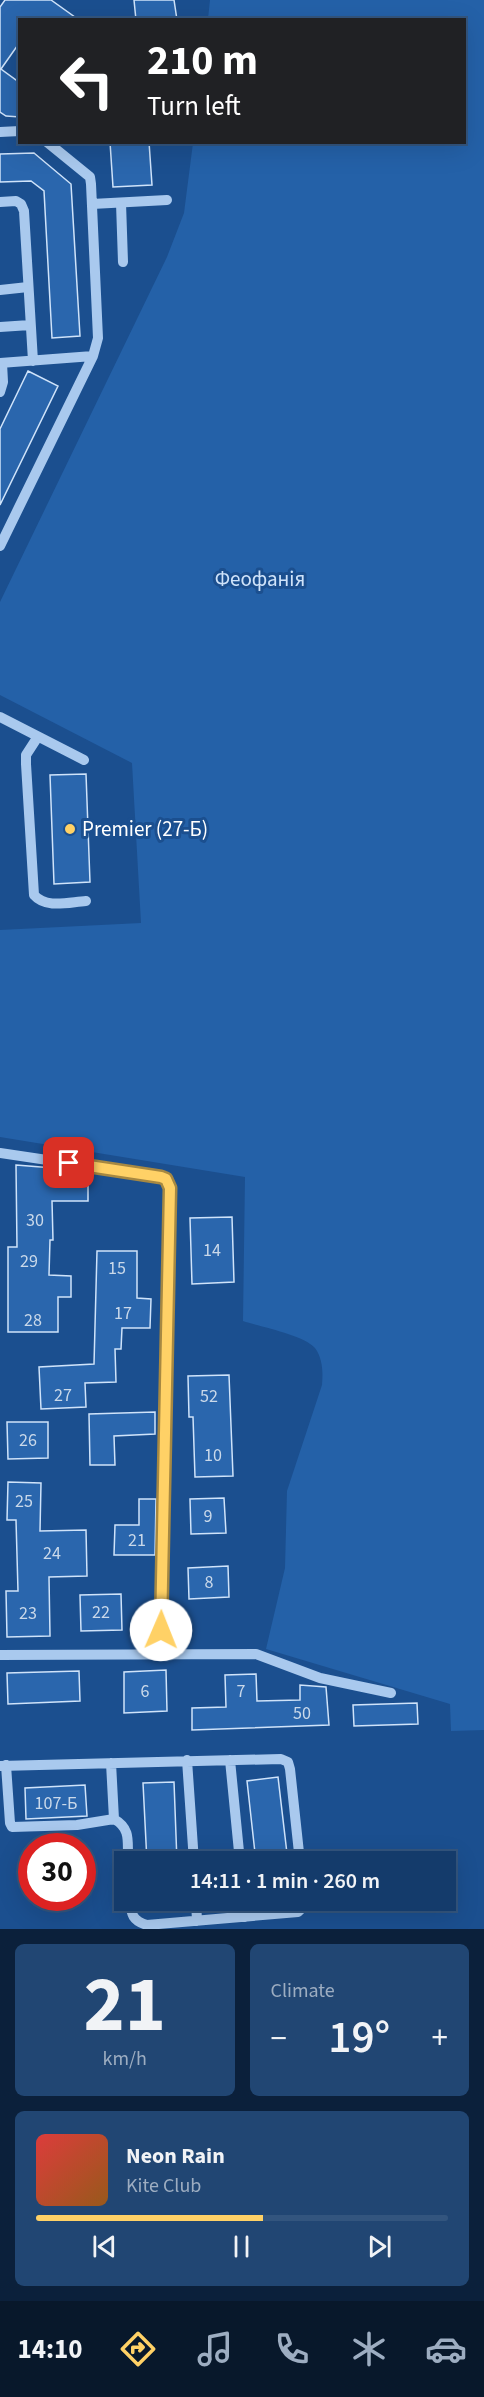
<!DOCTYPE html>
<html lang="en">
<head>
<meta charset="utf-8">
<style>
	body { margin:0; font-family:"Source Sans 3",sans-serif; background:#214673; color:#f1f3f6; height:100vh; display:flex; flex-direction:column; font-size:22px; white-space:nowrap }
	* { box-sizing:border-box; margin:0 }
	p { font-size:20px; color:#9dadc1 }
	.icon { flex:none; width:33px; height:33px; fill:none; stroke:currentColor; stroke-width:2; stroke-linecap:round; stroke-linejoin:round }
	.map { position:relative; height:1929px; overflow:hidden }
	.side { display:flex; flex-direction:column; gap:15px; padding:15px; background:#0b203b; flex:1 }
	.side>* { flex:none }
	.hud { position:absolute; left:18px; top:18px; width:448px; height:126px; border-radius:0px; box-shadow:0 6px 24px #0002,0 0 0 2px #33557e; background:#202124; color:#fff; overflow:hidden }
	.speed { position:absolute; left:18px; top:1833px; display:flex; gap:12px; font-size:30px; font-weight:700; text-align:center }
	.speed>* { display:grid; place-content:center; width:78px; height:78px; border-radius:50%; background:#143b6b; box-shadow:0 6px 24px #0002,0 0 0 2px #33557e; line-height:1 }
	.speed .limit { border:9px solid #d22; background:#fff; color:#111 }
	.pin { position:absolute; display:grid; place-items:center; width:51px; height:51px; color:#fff; margin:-26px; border-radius:12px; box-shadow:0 3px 9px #0006 }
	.me { position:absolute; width:66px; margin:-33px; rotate:1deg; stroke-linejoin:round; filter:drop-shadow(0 0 4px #0008) }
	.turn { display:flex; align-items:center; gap:21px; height:126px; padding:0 30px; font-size:27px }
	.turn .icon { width:78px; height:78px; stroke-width:2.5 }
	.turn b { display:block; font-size:42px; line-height:51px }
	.big { font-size:45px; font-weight:600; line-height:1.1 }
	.side .widget { flex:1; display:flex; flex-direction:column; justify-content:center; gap:9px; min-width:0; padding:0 21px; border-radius:9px; background:#214673 }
	.side .dial { align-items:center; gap:0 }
	.dial b { font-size:78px; line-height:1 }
	.song { display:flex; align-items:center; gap:18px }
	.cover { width:72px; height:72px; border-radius:9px; background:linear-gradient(135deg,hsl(0 70% 55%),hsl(30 70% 35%)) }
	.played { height:6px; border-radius:3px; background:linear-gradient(90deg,#ffd166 55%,#33557e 55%) }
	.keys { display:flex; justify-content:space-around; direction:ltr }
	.heat { display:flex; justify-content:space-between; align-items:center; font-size:33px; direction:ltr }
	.side .tiles { flex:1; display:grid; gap:15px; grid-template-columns:1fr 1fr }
	.widget:last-child { grid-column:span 2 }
	.trip { position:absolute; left:114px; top:1851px; width:342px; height:60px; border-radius:0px; background:#143b6b; box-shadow:0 6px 24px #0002,0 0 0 2px #33557e; font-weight:600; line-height:60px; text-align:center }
	.menu { display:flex; height:96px; justify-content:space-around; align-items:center; background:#08182b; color:#9dadc1 }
	.menu .icon { width:42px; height:42px }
	.menu .on { color:#ffd166 }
	.menu b { font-size:27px; color:#f1f3f6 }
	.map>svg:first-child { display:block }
	.green { fill:#2461a8 }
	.building { fill:#2a66ad; stroke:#cfe3fa; stroke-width:1.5 }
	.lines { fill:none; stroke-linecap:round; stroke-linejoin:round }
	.minor { stroke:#a9c9ee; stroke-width:10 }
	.route-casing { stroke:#a68842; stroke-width:15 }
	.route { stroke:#ffd166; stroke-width:10 }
	.poi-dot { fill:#ffd166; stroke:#1b4f8f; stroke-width:2 }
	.labels { text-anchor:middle; stroke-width:6; stroke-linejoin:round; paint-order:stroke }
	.number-label { font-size:18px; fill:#cad9ea }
	.park-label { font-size:21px; fill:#cfe3fa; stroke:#1b4f8f }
	.poi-label { font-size:21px; fill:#fff; stroke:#1b4f8f; text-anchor:start }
</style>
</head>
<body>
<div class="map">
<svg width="484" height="1929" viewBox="0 0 484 1929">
	<rect width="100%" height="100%" fill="#1b4f8f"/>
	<!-- green -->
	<path class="green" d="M210,0H484V1730L451,1731L450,1704L266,1649L285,1568L287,1491L322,1385C323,1373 323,1359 315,1348C304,1335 261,1327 243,1321L245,1177L0,1137V930L141,923L132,763L0,695V602L167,257L184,213L193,143L465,142V20L208,19Z"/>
	<!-- building -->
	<path class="building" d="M5,0H51L79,20H20V42L1,69L20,83V117L6,116L0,112V7Z
		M134,0H174L177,20H136Z
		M110,142H149L152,185L113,187Z
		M34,153L71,184L80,336L52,338L44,191L31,181L0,182V154Z
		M28,371L58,386L0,505V429Z
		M86,774L90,882L54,884L50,775Z
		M16,1165L53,1168V1172L88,1174V1201H52L53,1240H50L49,1275L71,1276V1297H58V1332H8V1247H17Z
		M232,1217L234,1282L192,1284L190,1218Z
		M97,1251H137V1298L151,1299L150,1328H122L121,1349H115L116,1382L85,1383L86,1407L41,1409L39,1367L94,1364Z
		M229,1375L233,1476L195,1477L193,1417H189L188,1376Z
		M155,1412V1434L114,1436L115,1465H90L89,1414Z
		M7,1422H48V1458L8,1459Z
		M8,1482L41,1483L40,1531L86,1530L87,1576L49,1577L50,1636L7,1637L6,1591H18L16,1520H7Z
		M224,1498L226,1533L191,1534L190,1499Z
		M139,1499H156L155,1555H114L115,1525H139Z
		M228,1566L229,1597L189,1599L188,1568Z
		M121,1594L122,1630L81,1631L80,1595Z
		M166,1670L167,1711L124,1713V1672Z
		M79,1671L80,1701L8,1704L7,1673Z
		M256,1674L257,1701L300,1700V1685L326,1687L329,1725L192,1730V1708L226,1707L225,1675Z
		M417,1703L418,1724L354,1726L353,1705Z
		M278,1777L288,1862H256L247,1781Z
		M174,1782L177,1862H147L143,1783Z
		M85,1785L87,1816L26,1819L25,1788Z"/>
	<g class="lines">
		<!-- minor -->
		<path class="minor" d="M0,132L20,131
			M47,142L90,177L91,184L98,338L93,356
			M0,202L16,201L21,204L24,211L33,361
			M121,203L123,262
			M92,204L167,200
			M0,290L28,287
			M0,327L30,325
			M0,363L93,356L0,546
			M0,392L3,382L2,363
			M0,717L84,760
			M37,738L26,755V764L34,895C46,909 69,902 86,901
			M0,1153L161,1177L166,1179L170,1188L161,1653
			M0,1655L256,1654L320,1678L391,1693
			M187,1760L194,1862
			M230,1760L240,1862
			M111,1763L114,1819C132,1829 127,1843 128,1862
			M6,1765L10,1823L12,1827L77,1825L114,1819
			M0,1766L281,1759L288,1762L290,1769L300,1862
			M130,1900C131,1915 133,1921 147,1925L298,1912L304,1906L305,1900
			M196,1900L197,1921
			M244,1900L245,1917"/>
	</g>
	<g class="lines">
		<defs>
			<path id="route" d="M69,1163L161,1177L166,1179L170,1188L161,1630"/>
		</defs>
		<!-- route casing -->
		<use href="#route" class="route-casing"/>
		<!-- route -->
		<use href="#route" class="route"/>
	</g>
	<!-- markers -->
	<circle class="poi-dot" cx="70" cy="829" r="6"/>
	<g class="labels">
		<!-- number labels -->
		<g class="number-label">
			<text x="35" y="1226">30</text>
			<text x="212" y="1256">14</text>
			<text x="29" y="1267">29</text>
			<text x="117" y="1274">15</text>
			<text x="123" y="1319">17</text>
			<text x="33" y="1326">28</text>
			<text x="63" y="1401">27</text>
			<text x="209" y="1402">52</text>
			<text x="28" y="1446">26</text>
			<text x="213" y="1461">10</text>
			<text x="24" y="1507">25</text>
			<text x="208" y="1522">9</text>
			<text x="137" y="1546">21</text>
			<text x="52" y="1559">24</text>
			<text x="209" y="1588">8</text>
			<text x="101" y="1618">22</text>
			<text x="28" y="1619">23</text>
			<text x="145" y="1697">6</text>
			<text x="241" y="1697">7</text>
			<text x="302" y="1719">50</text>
			<text x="56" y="1809">107-Б</text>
		</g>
		<!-- park labels -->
		<g class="park-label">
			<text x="260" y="586">Феофанія</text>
		</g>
		<!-- poi labels -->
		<g class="poi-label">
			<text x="82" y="836">Premier (27-Б)</text>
		</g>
	</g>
</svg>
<div class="speed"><div class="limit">30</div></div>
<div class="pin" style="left:69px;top:1163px;background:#d93025"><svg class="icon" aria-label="arrive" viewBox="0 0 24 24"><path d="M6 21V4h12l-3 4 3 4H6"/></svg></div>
<svg class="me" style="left:161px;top:1630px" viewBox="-20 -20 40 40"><circle r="19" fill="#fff"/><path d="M0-13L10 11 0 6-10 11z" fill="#ffd166"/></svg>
<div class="trip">14:11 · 1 min · 260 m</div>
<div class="hud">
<div class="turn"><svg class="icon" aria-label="left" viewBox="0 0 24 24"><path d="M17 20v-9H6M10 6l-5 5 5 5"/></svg><div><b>210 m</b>Turn left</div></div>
</div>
</div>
<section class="side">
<div class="tiles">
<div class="widget dial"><b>21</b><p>km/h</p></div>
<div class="widget"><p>Climate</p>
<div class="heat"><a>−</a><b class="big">19°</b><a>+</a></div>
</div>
<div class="widget">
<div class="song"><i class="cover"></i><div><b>Neon Rain</b><p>Kite Club</p></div></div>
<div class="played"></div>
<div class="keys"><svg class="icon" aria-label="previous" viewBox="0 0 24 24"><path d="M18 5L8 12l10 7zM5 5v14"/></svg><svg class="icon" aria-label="pause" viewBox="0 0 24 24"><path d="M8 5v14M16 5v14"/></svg><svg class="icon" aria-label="next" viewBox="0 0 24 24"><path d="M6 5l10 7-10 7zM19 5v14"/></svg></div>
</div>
</div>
</section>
<nav class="menu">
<b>14:10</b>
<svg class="icon on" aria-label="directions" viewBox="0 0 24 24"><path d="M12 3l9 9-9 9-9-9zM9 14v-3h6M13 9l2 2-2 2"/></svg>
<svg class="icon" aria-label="music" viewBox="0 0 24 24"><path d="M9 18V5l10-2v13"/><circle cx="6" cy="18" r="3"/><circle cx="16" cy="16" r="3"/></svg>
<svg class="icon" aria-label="phone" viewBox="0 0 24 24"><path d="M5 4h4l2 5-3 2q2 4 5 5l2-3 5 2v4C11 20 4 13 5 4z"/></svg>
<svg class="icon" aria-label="climate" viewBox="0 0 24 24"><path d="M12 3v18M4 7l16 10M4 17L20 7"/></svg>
<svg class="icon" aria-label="car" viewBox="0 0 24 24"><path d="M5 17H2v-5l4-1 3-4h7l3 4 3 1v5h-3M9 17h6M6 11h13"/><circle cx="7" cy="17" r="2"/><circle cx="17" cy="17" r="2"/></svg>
</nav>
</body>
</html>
